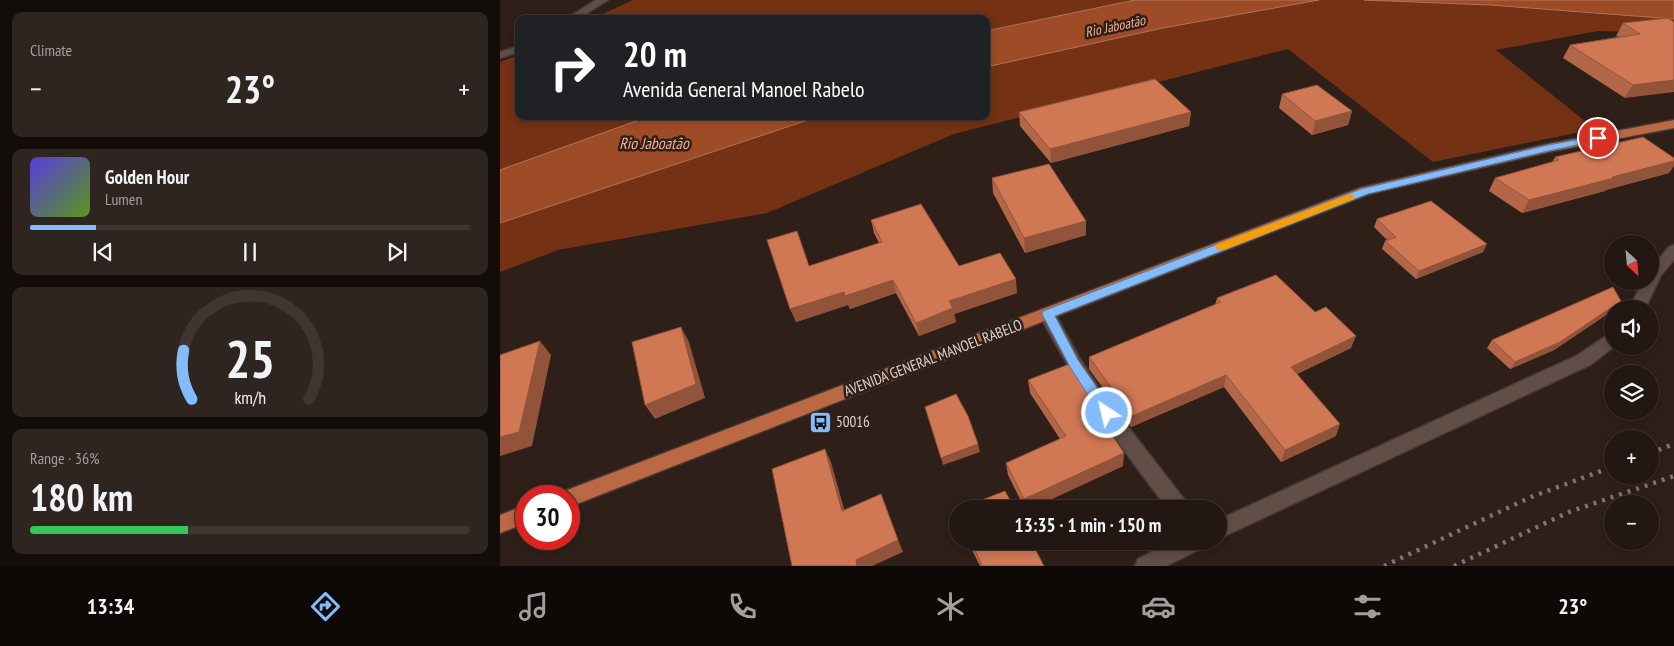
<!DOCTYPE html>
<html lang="en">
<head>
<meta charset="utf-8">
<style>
	body { margin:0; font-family:"PT Sans Narrow",sans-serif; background:#2e2420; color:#f1f3f6; height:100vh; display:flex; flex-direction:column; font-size:19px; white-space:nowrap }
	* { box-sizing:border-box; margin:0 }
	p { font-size:16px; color:#a29f9f }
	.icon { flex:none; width:28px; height:28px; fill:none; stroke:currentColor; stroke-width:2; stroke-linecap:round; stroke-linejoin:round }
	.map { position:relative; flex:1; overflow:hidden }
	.panel { display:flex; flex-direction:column; gap:12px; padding:12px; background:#130d0a; width:500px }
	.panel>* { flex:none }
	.banner { position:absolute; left:15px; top:15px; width:475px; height:105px; border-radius:10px; box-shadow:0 2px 8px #0003,0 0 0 1px #3f3632; background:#202124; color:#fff; overflow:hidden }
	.needle { width:32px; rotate:154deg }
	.controls { position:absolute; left:1104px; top:235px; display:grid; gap:10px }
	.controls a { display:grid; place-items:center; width:55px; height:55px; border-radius:50%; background:#221712; box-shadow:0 2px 8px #0003,0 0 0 1px #3f3632; font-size:25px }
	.speed { position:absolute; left:15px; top:485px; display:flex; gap:10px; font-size:25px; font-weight:700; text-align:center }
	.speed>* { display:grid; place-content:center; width:65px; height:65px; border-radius:50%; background:#221712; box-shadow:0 2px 8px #0003,0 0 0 1px #3f3632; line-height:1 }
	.speed .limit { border:8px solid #d22; background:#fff; color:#111 }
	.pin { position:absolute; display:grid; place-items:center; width:42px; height:42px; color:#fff; margin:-21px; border:2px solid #fff; border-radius:50%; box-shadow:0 1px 5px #0007 }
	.me { position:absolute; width:55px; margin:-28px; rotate:325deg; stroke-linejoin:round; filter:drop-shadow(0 0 4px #0008) }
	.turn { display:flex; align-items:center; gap:18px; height:105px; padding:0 25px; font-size:22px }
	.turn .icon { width:65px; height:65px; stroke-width:2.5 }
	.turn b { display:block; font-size:35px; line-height:42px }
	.big { font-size:38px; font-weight:700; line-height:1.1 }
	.panel .tile { flex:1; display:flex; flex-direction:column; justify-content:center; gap:8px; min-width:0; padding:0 18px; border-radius:10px; background:#2e2420 }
	.panel .dial { align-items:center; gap:0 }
	.dial svg { height:130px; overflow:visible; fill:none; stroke:#3f3632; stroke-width:7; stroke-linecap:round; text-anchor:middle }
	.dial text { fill:#f1f3f6; stroke:none }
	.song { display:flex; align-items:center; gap:15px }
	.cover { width:60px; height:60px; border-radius:8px; background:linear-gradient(135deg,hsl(250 70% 55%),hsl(90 70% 35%)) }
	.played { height:5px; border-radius:2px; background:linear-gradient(90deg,#84bcfb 15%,#3f3632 15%) }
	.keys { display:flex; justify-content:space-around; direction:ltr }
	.heat { display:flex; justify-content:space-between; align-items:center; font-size:28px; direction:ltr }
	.charge { height:8px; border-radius:4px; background:linear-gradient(90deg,#34c759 36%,#3f3632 0) }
	.trip { position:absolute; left:449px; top:500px; width:278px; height:50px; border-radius:25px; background:#221712; box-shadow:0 2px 8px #0003,0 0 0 1px #3f3632; font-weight:700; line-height:50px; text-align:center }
	.menu { display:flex; height:80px; justify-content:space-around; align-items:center; background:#0e0907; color:#a29f9f }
	.menu .icon { width:35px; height:35px }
	.menu .current { color:#84bcfb }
	.menu b { font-size:22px; color:#f1f3f6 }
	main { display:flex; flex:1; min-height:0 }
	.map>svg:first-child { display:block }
	.green { fill:#743113 }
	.water { fill:#9e4b27; stroke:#b17459 }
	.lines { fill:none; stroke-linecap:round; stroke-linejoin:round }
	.minor-casing { stroke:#463935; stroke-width:3 }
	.major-casing { stroke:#463935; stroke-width:3 }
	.minor { fill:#604e47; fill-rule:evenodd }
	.major { fill:#bc6844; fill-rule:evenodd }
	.rail { stroke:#81746e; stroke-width:4.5; stroke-dasharray:3 6; stroke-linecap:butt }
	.wall { fill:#b36648 }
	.shaded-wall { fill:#92533b }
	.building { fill:#d07754; stroke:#92533b }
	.route { fill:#84bcfb; stroke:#567aa3 }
	.slow { fill:#f59e0b }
	.labels { text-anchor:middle; stroke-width:5; stroke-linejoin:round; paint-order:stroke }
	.far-water-label { font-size:14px; font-style:italic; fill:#f4ae93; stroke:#2e1f18 }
	.street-label { font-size:15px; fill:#ded3cf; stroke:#2e1f18 }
	.poi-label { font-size:15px; fill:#ded3cf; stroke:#2e1f18; text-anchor:start }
	.water-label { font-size:16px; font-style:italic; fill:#f4ae93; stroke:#2e1f18 }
</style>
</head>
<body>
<main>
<section class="panel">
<div class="tile"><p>Climate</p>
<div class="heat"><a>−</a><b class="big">23°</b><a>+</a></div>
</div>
<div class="tile">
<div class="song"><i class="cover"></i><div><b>Golden Hour</b><p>Lumen</p></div></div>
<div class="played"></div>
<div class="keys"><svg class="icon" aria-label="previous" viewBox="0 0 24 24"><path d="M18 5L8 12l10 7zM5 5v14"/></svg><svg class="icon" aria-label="pause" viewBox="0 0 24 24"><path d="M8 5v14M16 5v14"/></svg><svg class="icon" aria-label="next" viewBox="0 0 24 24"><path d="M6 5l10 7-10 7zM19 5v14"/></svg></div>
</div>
<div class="tile dial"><svg viewBox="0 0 100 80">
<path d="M14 69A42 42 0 1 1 86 69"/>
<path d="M14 69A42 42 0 0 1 9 39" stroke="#84bcfb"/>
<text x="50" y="56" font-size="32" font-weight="700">25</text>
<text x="50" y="72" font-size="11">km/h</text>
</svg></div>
<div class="tile"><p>Range · 36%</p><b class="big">180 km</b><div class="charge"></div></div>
</section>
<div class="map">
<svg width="1174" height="566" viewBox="0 0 1174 566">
	<rect width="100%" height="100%" fill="#2e1f18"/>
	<!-- green -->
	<path class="green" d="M133,0H1174V33L1098,31L996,50L1095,129L933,162L788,49L454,134L267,213L58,250L0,272V62L19,55V116H486V19H92Z"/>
	<!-- water -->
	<path class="water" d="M635,0H819L663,28L486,67V31Z
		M864,0H1174V19L990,5Z
		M150,116H320L0,223V170Z"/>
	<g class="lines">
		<defs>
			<path id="minor" d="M96,0H108L78,19H66Z
				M19,46V52L0,58V52Z
				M1174,245V260L1161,275L1145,309H1129L1143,281H1150V269L1169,247Z
				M547,308L553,310L580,359L605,397L687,503L690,509H668C618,444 577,386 539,314L541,310Z
				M1112,334V346H1115L1090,365L718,539V520L1078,355L1106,336Z
				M673,541H705L702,548L666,566H635L638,559Z"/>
			<path id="major" d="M1174,120V128L1048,152L869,194L69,507V496H60L62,492L860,188L1048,144Z
				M26,505V523L0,533V515Z"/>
		</defs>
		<!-- minor casing -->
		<use href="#minor" class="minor-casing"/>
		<!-- major casing -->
		<use href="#major" class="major-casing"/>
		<!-- minor -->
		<use href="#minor" class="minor"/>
		<!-- major -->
		<use href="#major" class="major"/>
		<!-- rail -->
		<path class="rail" d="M1150,453L1174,444
			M884,566L1031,497L1112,467
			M954,566L1069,512L1174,476"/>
	</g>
	<!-- wall -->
	<path class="wall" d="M1174,22L1125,98L1063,58L1070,45L1119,37L1116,36L1123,23Z
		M782,94L852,111L848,125L812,135L779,108Z
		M519,112H691L689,126L551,163L520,126Z
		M1055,157L1169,173L1106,190L1105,191L1022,213L989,191L995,178L1052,162Z
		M492,178L586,235L525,253L493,193Z
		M877,219L983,252L916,279L882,249L885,241L887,240L874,227Z
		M371,220L459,266L517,293L454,314L456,322L419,336L396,293L350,309L348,305L296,322L310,266L379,243L374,233Z
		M717,298L851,348L797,374L836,436L781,462L724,387L631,427L589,369V357L715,305Z
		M1121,301L1116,309H1112V311L1054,350L1010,369L987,348L992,340Z
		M528,380L612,423V434L623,466L530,509H525L508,475L506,463L560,439L530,393Z
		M471,541L544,566H480L473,552Z"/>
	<!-- shaded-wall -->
	<path class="shaded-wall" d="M1174,80V92L1125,98L1133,85Z
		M852,111L848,125L812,135L815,121Z
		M691,112L689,126L551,163L550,149Z
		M1174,161V166L1169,173L1106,190L1105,191L1022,213L1029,200L1112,177Z
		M586,221V235L525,253L524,238Z
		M987,244L983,252L916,279L919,271Z
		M516,279L517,293L454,314L456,322L419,336L416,323L449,301Z
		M393,280L396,293L350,309L345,296Z
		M344,292L348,305L296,322L290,309Z
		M1121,301L1116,309H1112V311L1054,350L1010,369L1015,362Z
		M181,327L189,342L205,398L155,419L145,405Z
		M856,336L851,348L787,379L791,367Z
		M40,341L51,355L32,446L0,456V437Z
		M726,375L724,387L631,427L632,416Z
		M612,423V436L606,426Z
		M840,424L836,436L781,462L785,450Z
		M478,444L480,452L443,465L441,458Z
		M325,449L331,462L348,523L342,511Z
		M624,453L623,466L530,509H526L524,499Z
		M385,507L403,552L372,566H357L356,560Z"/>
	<!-- building -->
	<path class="building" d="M1168,18L1174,22V80L1133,85L1070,45L1140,34L1123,23Z
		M655,79L691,112L550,149L519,112Z
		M817,85L852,111L815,121L782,94Z
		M1143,137L1174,158V161L1112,177L1114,178L1029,200L995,178L1059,160L1055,157Z
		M549,164L586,221L524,238L492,178Z
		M931,201L987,244L919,271L885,241L896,237L877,219Z
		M421,204L459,266L500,253L516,279L449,301L453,308L416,323L393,280L345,296L344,292L290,309L267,240L297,231L309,266L382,242L371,220Z
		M776,275L815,312L826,307L856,336L791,367L840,424L785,450L726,375L632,416L589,357L721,302L717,298Z
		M1113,287L1121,301L1060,342L1015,362L992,340Z
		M181,327L196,384L145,405L132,342Z
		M40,341L19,432L0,437V355Z
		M572,363L612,423L606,426L624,453L524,499L506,463L566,436L528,380Z
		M456,394L468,416L478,444L441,458L425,407Z
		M325,449L342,511L381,494L398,540L356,560L357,566H292L272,469Z
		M505,491L515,509H470L469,505Z
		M471,541H531L544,566H482Z"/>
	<!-- route -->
	<path class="route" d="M1098,136L1103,138L1101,140L1048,151L868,194L555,316L578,360L612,409L614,413L612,417L607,419L602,417L570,367L542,314L543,311L861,189L1048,145Z"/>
	<!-- slow -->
	<path class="slow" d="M850,194L855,197L854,199L724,250H717L715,247L717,244Z"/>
	<!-- icons -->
	<defs>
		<symbol id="bus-square" viewBox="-11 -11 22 22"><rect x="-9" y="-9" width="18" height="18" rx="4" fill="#84bcfb" stroke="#2e1f18"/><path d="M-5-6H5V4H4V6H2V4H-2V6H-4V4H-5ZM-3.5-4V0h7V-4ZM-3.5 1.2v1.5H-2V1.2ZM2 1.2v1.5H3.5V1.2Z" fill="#111"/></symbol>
	</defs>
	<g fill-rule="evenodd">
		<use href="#bus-square" x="308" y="410" width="25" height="25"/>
	</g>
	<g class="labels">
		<!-- far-water labels -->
		<g class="far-water-label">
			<text transform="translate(615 26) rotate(-12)" y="5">Rio Jaboatão</text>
		</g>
		<!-- street labels -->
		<g class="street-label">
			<text transform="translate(433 358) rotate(-21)" y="5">AVENIDA GENERAL MANOEL RABELO</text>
		</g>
		<!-- poi labels -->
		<g class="poi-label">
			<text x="336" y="427">50016</text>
		</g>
		<!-- water labels -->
		<g class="water-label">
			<text x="154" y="149">Rio Jaboatão</text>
		</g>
	</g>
</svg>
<div class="controls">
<a><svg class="needle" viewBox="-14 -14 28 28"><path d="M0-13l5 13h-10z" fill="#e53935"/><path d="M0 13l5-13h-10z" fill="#a29f9f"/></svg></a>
<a><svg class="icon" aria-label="sound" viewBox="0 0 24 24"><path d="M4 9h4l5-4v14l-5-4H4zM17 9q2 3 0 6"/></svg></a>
<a><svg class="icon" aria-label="layers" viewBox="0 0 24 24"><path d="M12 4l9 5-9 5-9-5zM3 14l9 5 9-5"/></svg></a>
<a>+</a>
<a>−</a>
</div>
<div class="speed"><div class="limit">30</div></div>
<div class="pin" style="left:1098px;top:138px;background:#d93025"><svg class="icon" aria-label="arrive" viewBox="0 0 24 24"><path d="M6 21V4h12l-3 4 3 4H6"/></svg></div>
<svg class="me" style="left:607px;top:413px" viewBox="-20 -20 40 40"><circle r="17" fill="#84bcfb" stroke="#fff" stroke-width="3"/><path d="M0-11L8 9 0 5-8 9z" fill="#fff"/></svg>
<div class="trip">13:35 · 1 min · 150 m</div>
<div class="banner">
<div class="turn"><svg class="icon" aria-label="right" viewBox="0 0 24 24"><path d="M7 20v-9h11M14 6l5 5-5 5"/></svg><div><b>20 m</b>Avenida General Manoel Rabelo</div></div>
</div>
</div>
</main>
<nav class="menu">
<b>13:34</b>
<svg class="icon current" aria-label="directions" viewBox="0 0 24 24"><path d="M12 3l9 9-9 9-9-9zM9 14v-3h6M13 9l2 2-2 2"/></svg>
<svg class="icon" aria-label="music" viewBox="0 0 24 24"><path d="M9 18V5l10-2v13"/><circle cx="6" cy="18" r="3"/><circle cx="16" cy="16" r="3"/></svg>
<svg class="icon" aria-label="phone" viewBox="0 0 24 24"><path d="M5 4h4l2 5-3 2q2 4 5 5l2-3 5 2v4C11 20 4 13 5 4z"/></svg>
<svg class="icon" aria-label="climate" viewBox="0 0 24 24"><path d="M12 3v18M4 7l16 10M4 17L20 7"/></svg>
<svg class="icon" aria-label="car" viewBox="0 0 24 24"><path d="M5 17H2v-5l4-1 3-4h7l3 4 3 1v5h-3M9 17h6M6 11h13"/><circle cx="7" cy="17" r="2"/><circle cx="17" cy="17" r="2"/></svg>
<svg class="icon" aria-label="filters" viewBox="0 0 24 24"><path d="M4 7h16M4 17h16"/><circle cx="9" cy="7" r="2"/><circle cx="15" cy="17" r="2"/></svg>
<b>23°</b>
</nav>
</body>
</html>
